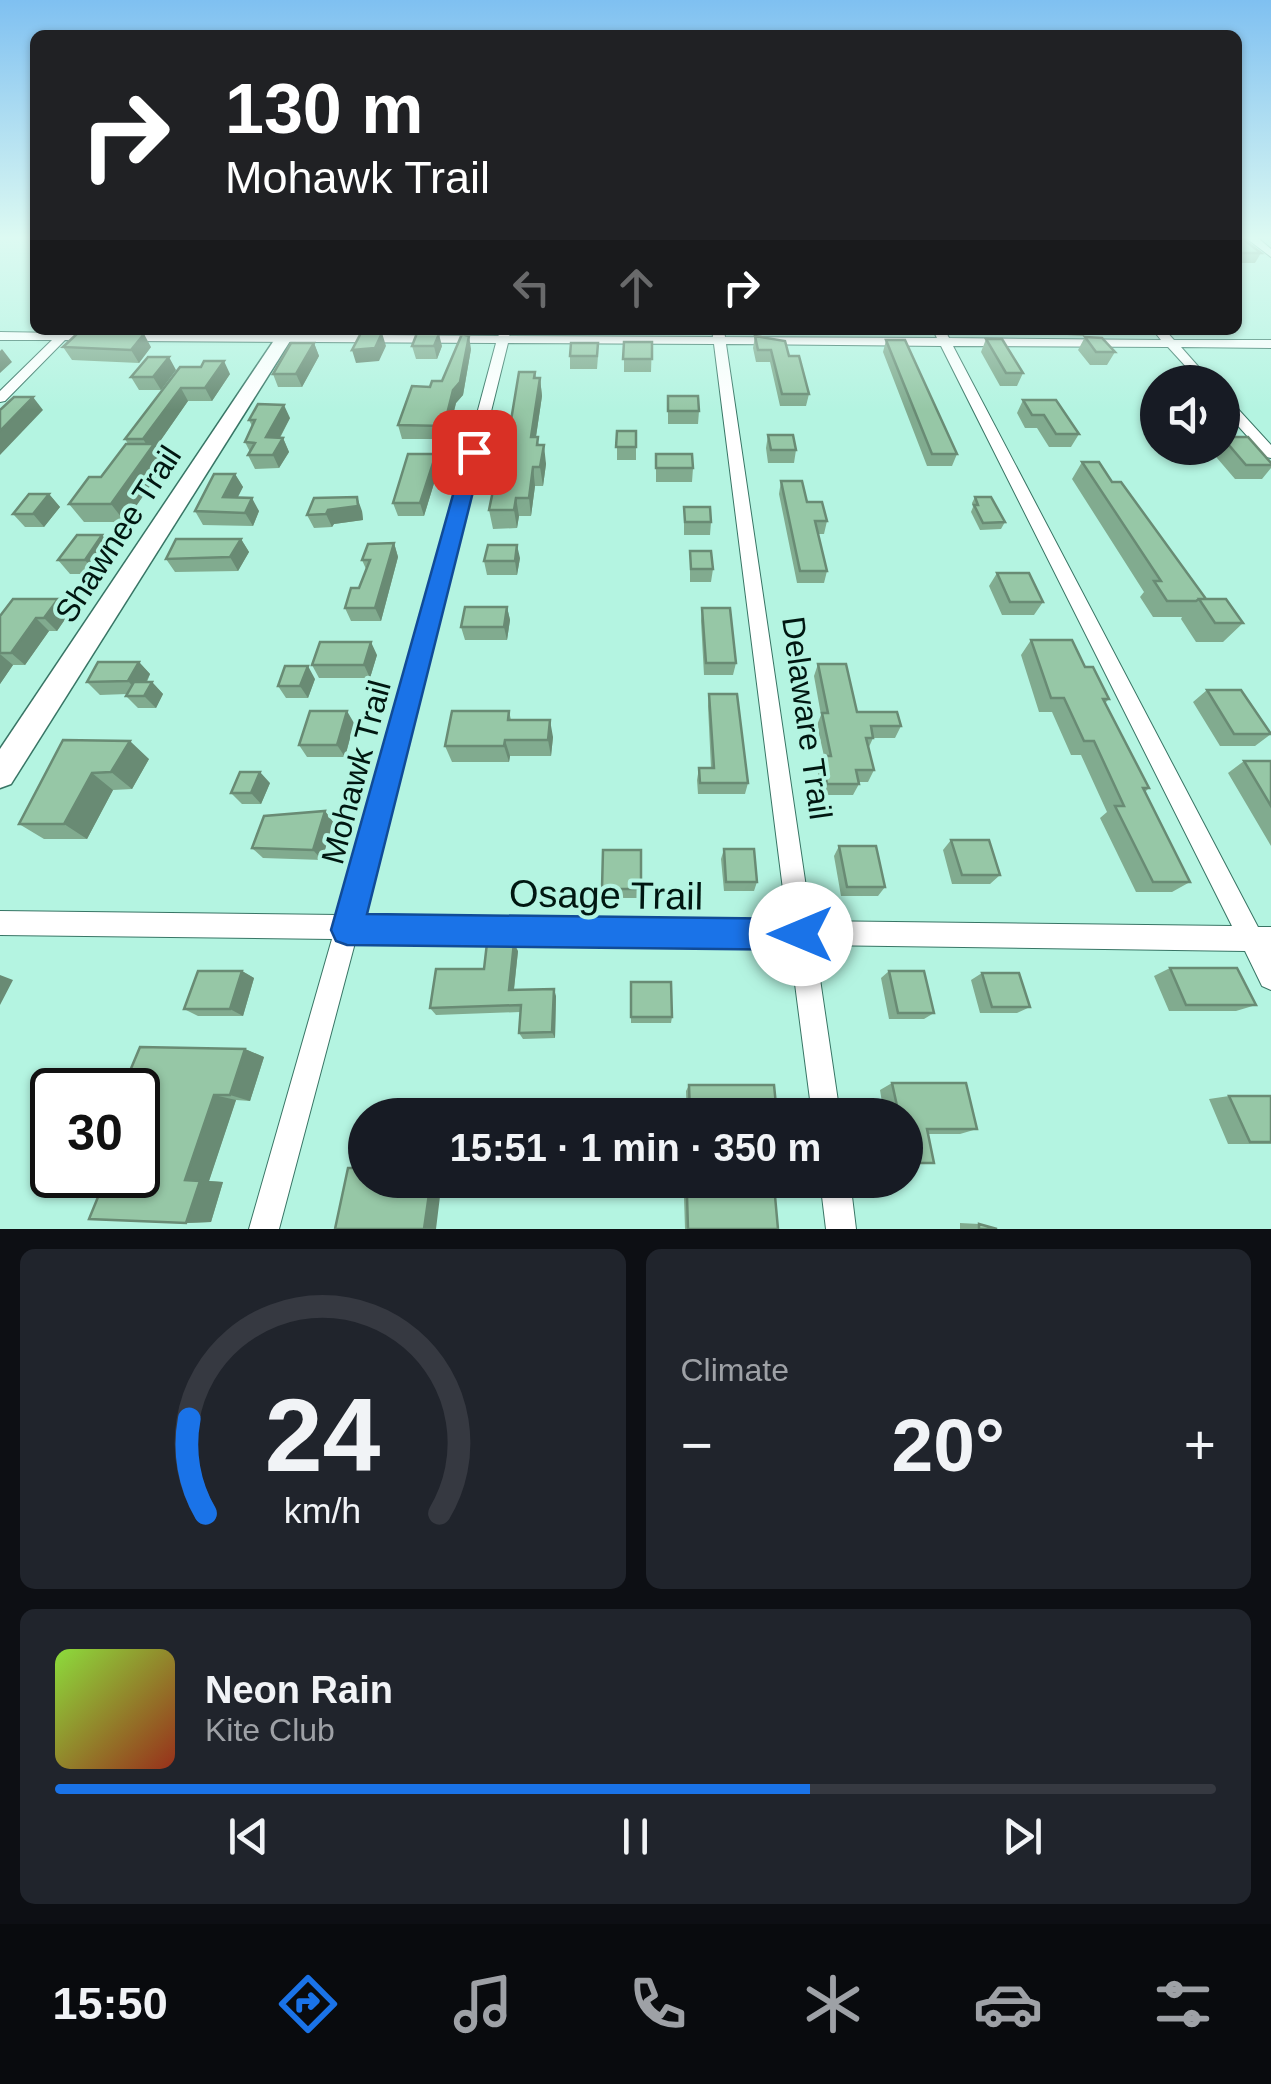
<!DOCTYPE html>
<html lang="en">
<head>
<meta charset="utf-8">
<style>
	body { margin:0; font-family:Helvetica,sans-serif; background:#20242c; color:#f1f3f6; height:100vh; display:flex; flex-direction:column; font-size:38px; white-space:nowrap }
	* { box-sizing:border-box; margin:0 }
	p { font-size:32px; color:#9ea1a6 }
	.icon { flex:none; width:55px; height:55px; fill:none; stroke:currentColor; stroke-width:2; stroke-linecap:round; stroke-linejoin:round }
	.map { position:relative; height:1229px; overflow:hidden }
	.sheet { display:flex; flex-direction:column; gap:20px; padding:20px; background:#0d0f14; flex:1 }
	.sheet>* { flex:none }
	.guide { position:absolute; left:30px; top:30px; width:1212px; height:305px; border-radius:15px; box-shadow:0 2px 8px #0004; background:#202124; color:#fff; overflow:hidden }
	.fabs { position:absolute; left:1140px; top:365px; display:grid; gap:20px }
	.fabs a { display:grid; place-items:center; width:100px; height:100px; border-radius:50%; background:#171b24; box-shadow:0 2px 8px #0004; font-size:50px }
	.speed { position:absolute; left:30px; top:1068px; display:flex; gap:20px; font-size:50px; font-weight:700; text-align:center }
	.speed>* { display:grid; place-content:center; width:130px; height:130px; border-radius:50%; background:#171b24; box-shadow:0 2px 8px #0004; line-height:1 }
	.speed .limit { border:5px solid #111; border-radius:15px; background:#fff; color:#111 }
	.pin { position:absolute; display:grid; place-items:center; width:85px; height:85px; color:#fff; margin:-42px; border-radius:20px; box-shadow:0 5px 15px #0006 }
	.me { position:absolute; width:110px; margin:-55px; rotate:270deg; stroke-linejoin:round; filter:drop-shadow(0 0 8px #0008) }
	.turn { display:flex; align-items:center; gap:35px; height:210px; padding:0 30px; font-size:45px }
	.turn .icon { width:130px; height:130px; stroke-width:2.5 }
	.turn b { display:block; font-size:70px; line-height:85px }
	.lanes { display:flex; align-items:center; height:95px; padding:0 30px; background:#0003; justify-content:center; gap:50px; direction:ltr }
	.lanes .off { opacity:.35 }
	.big { font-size:75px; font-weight:700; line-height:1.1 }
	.sheet .tile { flex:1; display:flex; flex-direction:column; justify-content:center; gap:15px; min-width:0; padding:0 35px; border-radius:15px; background:#20242c }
	.sheet .dial { align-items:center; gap:0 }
	.dial svg { height:260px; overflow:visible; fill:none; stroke:#363941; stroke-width:7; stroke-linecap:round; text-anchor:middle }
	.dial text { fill:#f1f3f6; stroke:none }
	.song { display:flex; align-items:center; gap:30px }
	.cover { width:120px; height:120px; border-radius:15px; background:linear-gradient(135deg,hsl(90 70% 55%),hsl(10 70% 35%)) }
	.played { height:10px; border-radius:5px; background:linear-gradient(90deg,#1a73e8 65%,#363941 65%) }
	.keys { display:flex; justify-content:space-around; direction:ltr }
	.heat { display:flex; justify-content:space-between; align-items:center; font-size:55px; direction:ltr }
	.sheet .tiles { flex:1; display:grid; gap:20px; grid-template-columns:1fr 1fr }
	.tile:last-child { grid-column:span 2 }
	.trip { position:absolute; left:348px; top:1098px; width:575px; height:100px; border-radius:50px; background:#171b24; box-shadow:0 2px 8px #0004; font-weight:700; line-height:100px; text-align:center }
	.tab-bar { display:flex; height:160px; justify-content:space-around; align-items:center; background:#090b0e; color:#9ea1a6 }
	.tab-bar .icon { width:70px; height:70px }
	.tab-bar .selected { color:#1a73e8 }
	.tab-bar b { font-size:45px; color:#f1f3f6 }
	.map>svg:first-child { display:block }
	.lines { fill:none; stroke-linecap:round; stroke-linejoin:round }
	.street-casing { stroke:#387565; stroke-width:2 }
	.secondary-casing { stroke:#387565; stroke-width:3 }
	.street { fill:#fff; fill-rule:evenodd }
	.secondary { fill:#fff; fill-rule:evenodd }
	.wall { fill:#81ab8f }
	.shaded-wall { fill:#698b74 }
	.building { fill:#96c7a6; stroke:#698b74; stroke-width:2.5 }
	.route { fill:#1a73e8; stroke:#114b97; stroke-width:2.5 }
	.labels { text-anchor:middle; stroke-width:8; stroke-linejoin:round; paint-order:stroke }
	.street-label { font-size:32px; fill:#001711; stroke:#b4f4e1 }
	.near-street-label { font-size:38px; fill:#001711; stroke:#b4f4e1 }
</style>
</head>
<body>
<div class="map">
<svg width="1271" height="1229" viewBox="0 0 1271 1229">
	<rect width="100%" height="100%" fill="#b4f4e1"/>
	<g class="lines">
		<defs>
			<path id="street" d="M1246,238H1258L1271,249V257Z
				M65,330L94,333L100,337L94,341L65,340L5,401L0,402V391L52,340H0V332L59,333Z
				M712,330H724L725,337L937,338L933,330H945L949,338L1161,340L1153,330H1165L1174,340H1271V348L1181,347L1212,382H1200L1168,347L953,346L1258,927H1271V990L1262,986L1245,951L815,945L840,1115H812L790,945L356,939L279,1229H249L332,939L0,935V911L339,915L392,730L496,343L125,341L119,337L125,333L498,336L504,331L510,336L713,337ZM508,343L714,344L787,921L363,916L412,730ZM726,344L941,346L1232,926L811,921Z
				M1222,396L1227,397L1271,445V458L1266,457L1222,408Z
				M820,1180H850L856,1229H826Z"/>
			<path id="secondary" d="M281,330H297L11,784L0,788V749Z"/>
		</defs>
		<!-- street casing -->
		<use href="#street" class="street-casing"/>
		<!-- secondary casing -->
		<use href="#secondary" class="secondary-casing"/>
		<!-- street -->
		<use href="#street" class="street"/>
		<!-- secondary -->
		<use href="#secondary" class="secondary"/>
	</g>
	<!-- wall -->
	<path class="wall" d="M1238,239L1261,253L1255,263H1238Z
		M424,330H447L446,332H425Z
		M750,330H771L770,333H750Z
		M1062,330H1086L1084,336L1067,335Z
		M755,336L789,356L809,394L806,406H780L770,362H756L753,348Z
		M1085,337L1115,352L1107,365H1090L1078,350Z
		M986,339L1023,373L1017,386H1000L981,352Z
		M886,340L957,454L952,466H927L883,352Z
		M624,342H652L651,372H624Z
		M314,343L319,356L302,387H278L273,374Z
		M412,346H442L437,359H416Z
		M63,347H151L139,363L72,360Z
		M471,349L463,395L456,403L447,439H402L398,425L430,387L442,381Z
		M570,356H598L597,369H570Z
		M180,367L230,374L212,401H188L156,447L166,463L125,522H84L69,504L101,477L128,444L125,439Z
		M176,370L161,390H139L131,377Z
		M535,372L536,378H540L542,396L536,437L546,464L543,486H535L531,516H519L517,528L493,529L489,510L501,481Z
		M668,396L699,411L698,424H668Z
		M1023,400L1079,434L1071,447H1049L1037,428H1025L1017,413Z
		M290,418L280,438H283L289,452L279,468L255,469L248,455L250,452L245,442L252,426L249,420Z
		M617,431H636V460H617Z
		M768,435L796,450L794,463H768L766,448Z
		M1222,437L1271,463V468L1262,479H1235L1211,451L1214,448H1222Z
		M656,454L693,468L692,482H656Z
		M1082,462L1112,482L1206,599L1243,623L1223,642H1196L1181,619L1182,617H1153L1140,597L1144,592L1072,479Z
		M439,467L424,516H398L393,503Z
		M235,474L243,487L237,497L259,511L253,526L203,525L195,511Z
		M781,481L827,521L824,534H818L827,571L824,583H797L779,494Z
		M49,494L60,507L44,527H25L13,514Z
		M975,497L1005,522L1001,529L980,530L971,512L973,507L972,503Z
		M684,507L711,522L710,535H684Z
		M362,511L363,520L334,524L332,527L314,528L307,515Z
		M102,535L113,549L96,574H70L58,560Z
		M241,539L249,552L238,571L175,572L166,559Z
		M394,543L398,557L381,621H351L345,608L359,588L366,569L362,560Z
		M690,551L713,569L711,582H690Z
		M520,558L517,575H487L484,561Z
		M997,573L1043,602L1034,615H1002L989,586Z
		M58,599L70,612L57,631H49L25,665H13L0,684V616Z
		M507,607L510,620L507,640H465L461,627Z
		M702,608L736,663L733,675H704L701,621Z
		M1031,640L1085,667L1109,699L1105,703L1149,788L1145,792L1190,882L1172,892H1136L1100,818L1107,812L1081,755H1071L1052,712H1039L1021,655Z
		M377,655L370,678H319L312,665Z
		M139,662L150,674L147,682H152L163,694L156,708H138L126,696L127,694L100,695L87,682Z
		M818,664L857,712L901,726L895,738H873L869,747L874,770L868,782H858L859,784L853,795H822L817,768L822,756H824L817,725L821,715L814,676Z
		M315,679L308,698H286L278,686Z
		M1207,690L1271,734L1255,746H1220L1193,702Z
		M709,694L748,783L745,794H698L697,780L699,768H711L708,706Z
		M509,711L511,720L553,737L551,756H510L509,762H452L445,746Z
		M354,723L345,757H307L299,745Z
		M63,740L149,759L132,789L113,790L87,839H44L19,824Z
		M1244,761H1271V846L1228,773Z
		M270,783L261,804H242L231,793Z
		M325,811L333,822L322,860L263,858L252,848Z
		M951,840L1000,875L990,884H952L943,850Z
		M839,846L885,887L878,896H841L834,856Z
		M724,849L757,882L754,891H724L721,859Z
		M641,850V898H603L602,889Z
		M518,951L514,990L556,996L555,1038L523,1039L519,1033L520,1012L436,1015L430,1008L484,969Z
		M1170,968L1256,1005L1236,1011H1169L1154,976Z
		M242,971L254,978L243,1016H198L184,1009Z
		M889,971L934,1013L924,1019H889L881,978Z
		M982,973L1030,1007L1017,1013H980L971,980Z
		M631,982L672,1017L671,1023H631Z
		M245,1049L264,1057L250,1101L236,1100L209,1181L223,1182L211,1222L186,1223L89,1219Z
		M892,1083L977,1129L960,1134H928L934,1163L905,1165V1115H884L880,1090Z
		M689,1085L777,1115H687L686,1091Z
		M1229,1096H1271V1144H1228L1209,1099Z
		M687,1196L778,1229H685L684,1197Z
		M960,1223L979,1224L997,1229H960Z"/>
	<!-- shaded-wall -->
	<path class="shaded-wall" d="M382,333L386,346L379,361L356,363L352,350Z
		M144,334L151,347L139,363L131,350Z
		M439,334L442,346L437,359L434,346Z
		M469,336L471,349L463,395L456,403L447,439L444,426Z
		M314,343L319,356L302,387L296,374Z
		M2,349L12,362L0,373V351Z
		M169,357L176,370L161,390L153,377Z
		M224,361L230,374L212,401L205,388Z
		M540,378L542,396L533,456L531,437Z
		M181,388L188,401L156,447L166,463L125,522L111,504L150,450L143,439Z
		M33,397L43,410L0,455V431Z
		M284,405L290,418L273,450L266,437Z
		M283,438L289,452L279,468L273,455Z
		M544,445L546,464L543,486L540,467Z
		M436,454L439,467L424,516L420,503Z
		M533,467L535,486L531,516L529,498Z
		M235,474L243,487L231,511L223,497Z
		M49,494L60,507L44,527L33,514Z
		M357,497L362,511L363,520L334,524L332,527L326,514L328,510Z
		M252,498L259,511L253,526L245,513Z
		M516,498L519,516L517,528L514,510Z
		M102,535L113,549L96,574L85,560Z
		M241,539L249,552L238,571L230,557Z
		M394,543L398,557L381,621L375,608Z
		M517,545L520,558L517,575L515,561Z
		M58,599L70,612L57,631L44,618Z
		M507,607L510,620L507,640L504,627Z
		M36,618L49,631L25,665L11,653Z
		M371,642L377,655L370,678L364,665Z
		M0,654L13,665L0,684Z
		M139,662L150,674L140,694L128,681Z
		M308,666L315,679L308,698L300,686Z
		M152,682L163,694L156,708L144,696Z
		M347,711L354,723L345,757L337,745Z
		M550,720L553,737L551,756L548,740Z
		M505,740L510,756L509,762L504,746Z
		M130,741L149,759L132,789L111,772Z
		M260,772L270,783L261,804L251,793Z
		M92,773L113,790L87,839L64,824Z
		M325,811L333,822L322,860L313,850Z
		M514,943L518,951L513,997L509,990Z
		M242,971L254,978L243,1016L230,1009Z
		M0,975L13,980L0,1005Z
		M554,989L556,996L555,1038L552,1032Z
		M245,1049L264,1057L250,1101L230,1095Z
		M214,1095L236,1100L209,1181L223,1182L211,1222L186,1223L185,1180Z
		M431,1180H442L436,1229H424Z"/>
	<!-- building -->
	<path class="building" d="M1238,239H1243L1261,253H1238Z
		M80,331L144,334L131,350L63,347Z
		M361,333H382L375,348L352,350Z
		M417,333L439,334L434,346H412Z
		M462,334L469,336L460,382L453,390L444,426L398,425L412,386L430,387L432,381H442Z
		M755,336L785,341L789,356H799L809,394H782L771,350H758Z
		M1085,337L1102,338L1115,352H1096Z
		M986,339H1002L1023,373H1006Z
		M886,340H905L957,454H932Z
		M624,342H652V359H623Z
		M291,343H314L296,374H273Z
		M571,343H598L597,356H570Z
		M148,357H169L153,377H131Z
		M204,361H224L205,388H181L143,439H125L180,367H201Z
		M519,372H535L534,378H540L531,437H538L537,445H544L540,467H533L529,498H516L514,510H489L495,481H501Z
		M668,396H698L699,411H668Z
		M14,397H33L0,431V410Z
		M1023,400H1056L1079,434H1056L1044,415H1032Z
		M258,404L284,405L266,437L283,438L273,455H248L255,443L245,442L255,420H249Z
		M617,431H636V447H616Z
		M768,435H793L796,450H771Z
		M1222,437H1248L1271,463V465H1246Z
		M126,444H154L111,504H69L89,477H101Z
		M408,454H436L420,503H393Z
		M656,454H692L693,468H656Z
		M1082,462H1099L1112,482H1121L1206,599H1199L1196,601H1167L1154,581H1161Z
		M214,474H235L223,497L252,498L245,513L195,511Z
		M781,481H802L807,502H822L827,521H815L827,571H800Z
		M29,494H49L33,514H13Z
		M357,497L358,506L328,510L326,514L307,515L314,498Z
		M975,497H991L1005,522L983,523L974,505H978Z
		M684,507H710L711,522H685Z
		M77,535H102L85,560H58Z
		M176,539H241L230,557L166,559Z
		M394,543L375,608H345L351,588H359L370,560H362L368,544Z
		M488,545H517L515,561H484Z
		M690,551H711L713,569H691Z
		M997,573H1029L1043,602H1010Z
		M13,599H58L44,618H36L11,653H0V616Z
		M1199,599H1226L1243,623H1215Z
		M465,607H507L504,627H461Z
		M702,608H730L736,663H706Z
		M1031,640H1072L1085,667H1093L1109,699H1103L1149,788H1143L1190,882H1153L1115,806H1124L1094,741H1084L1064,698H1051Z
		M320,642H371L364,665H312Z
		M98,662H139L128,681L87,682Z
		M818,664H846L857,712H897L901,726H871L873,738H866L874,770H856L859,784H827L822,756H831L822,713H828Z
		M285,666H308L300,686H278Z
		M134,682H152L144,696H126Z
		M1207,690H1241L1271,734H1234Z
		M709,694H737L748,783H700L699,768H714Z
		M310,711H347L337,745H299Z
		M452,711H509L508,720H550L548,740H505L504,746H445Z
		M63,740L130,741L111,772L92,773L64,824H19Z
		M1244,761H1271V806Z
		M240,772H260L251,793H231Z
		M325,811L313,850L252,848L264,816Z
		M951,840H989L1000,875H962Z
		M839,846H876L885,887H847Z
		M724,849H754L757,882H726Z
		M603,850H641V889H602Z
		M487,943H514L509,990L554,989L552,1032L519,1033L521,1005L430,1008L436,969H484Z
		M1170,968H1237L1256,1005H1186Z
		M198,971H242L230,1009H184Z
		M889,971H924L934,1013H898Z
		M982,973H1019L1030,1007H992Z
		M631,982H671L672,1017H631Z
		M140,1047L245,1049L230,1095H214L185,1180L200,1181L186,1223L89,1219L107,1175H138V1090H122Z
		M892,1083H966L977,1129H927L934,1163H908L905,1148V1115H899Z
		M689,1085H774L777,1115H690Z
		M1229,1096H1271V1142H1250Z
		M348,1168H365V1180H431L424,1229H335Z
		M687,1196H775L778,1229H688Z
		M979,1224L997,1229H979Z"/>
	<!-- sky -->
	<linearGradient id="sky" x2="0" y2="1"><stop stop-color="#7fc0f1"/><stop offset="0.58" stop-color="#ddfaf2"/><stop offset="1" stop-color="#ddfaf2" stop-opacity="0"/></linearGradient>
	<rect width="1271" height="410" fill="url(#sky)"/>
	<!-- route -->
	<path class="route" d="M474,446L483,452L367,914L801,919L812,923L817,934L812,945L801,950L347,945L336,941L331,930L465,452Z"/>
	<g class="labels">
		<!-- street labels -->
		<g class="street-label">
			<text transform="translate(118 534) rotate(-57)" y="11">Shawnee Trail</text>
			<text transform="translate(807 718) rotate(82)" y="11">Delaware Trail</text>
			<text transform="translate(356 772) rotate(-75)" y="11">Mohawk Trail</text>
		</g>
		<!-- near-street labels -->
		<g class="near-street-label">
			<text transform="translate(606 895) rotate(1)" y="13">Osage Trail</text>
		</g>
	</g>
</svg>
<div class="fabs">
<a><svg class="icon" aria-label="sound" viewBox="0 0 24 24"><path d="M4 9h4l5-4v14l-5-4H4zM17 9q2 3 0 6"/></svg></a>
</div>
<div class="speed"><div class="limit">30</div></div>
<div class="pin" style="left:474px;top:452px;background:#d93025"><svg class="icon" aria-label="arrive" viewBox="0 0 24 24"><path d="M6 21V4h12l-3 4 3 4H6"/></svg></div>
<svg class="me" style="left:801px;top:934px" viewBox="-20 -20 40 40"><circle r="19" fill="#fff"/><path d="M0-13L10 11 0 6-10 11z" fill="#1a73e8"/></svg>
<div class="trip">15:51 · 1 min · 350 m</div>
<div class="guide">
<div class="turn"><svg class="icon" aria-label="right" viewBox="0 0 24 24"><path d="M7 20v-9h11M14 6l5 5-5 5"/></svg><div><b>130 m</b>Mohawk Trail</div></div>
<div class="lanes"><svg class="icon off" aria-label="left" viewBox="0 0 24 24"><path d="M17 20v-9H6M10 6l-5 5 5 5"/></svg><svg class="icon off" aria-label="ahead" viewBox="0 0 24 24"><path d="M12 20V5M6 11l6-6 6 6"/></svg><svg class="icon" aria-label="right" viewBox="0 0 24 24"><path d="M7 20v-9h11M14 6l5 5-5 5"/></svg></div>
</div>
</div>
<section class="sheet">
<div class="tiles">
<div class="tile dial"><svg viewBox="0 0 100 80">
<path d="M14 69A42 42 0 1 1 86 69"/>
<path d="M14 69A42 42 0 0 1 9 40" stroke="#1a73e8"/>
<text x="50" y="56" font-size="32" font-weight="700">24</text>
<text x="50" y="72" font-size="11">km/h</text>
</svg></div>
<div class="tile"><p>Climate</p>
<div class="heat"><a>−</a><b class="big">20°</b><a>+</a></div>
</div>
<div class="tile">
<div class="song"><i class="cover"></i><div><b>Neon Rain</b><p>Kite Club</p></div></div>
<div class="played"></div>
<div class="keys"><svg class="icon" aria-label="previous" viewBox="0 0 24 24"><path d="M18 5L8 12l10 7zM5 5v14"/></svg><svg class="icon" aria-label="pause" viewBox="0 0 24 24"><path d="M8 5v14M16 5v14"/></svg><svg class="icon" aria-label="next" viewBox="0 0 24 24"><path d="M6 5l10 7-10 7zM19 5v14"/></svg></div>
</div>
</div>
</section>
<nav class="tab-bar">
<b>15:50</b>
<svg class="icon selected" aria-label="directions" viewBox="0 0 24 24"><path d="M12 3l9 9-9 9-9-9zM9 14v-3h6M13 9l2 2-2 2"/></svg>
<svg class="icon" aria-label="music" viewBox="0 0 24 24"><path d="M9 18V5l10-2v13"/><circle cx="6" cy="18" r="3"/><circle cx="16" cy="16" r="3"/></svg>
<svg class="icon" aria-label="phone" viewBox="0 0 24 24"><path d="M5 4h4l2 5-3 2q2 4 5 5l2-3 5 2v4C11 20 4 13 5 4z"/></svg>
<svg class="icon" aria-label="climate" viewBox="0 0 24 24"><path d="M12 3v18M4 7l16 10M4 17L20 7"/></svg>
<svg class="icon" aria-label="car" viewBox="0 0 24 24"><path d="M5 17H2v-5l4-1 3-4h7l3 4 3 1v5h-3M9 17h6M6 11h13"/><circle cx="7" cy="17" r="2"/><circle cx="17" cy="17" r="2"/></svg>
<svg class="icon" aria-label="filters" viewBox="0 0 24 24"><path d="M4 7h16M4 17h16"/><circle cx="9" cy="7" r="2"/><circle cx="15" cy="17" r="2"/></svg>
</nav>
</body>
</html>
